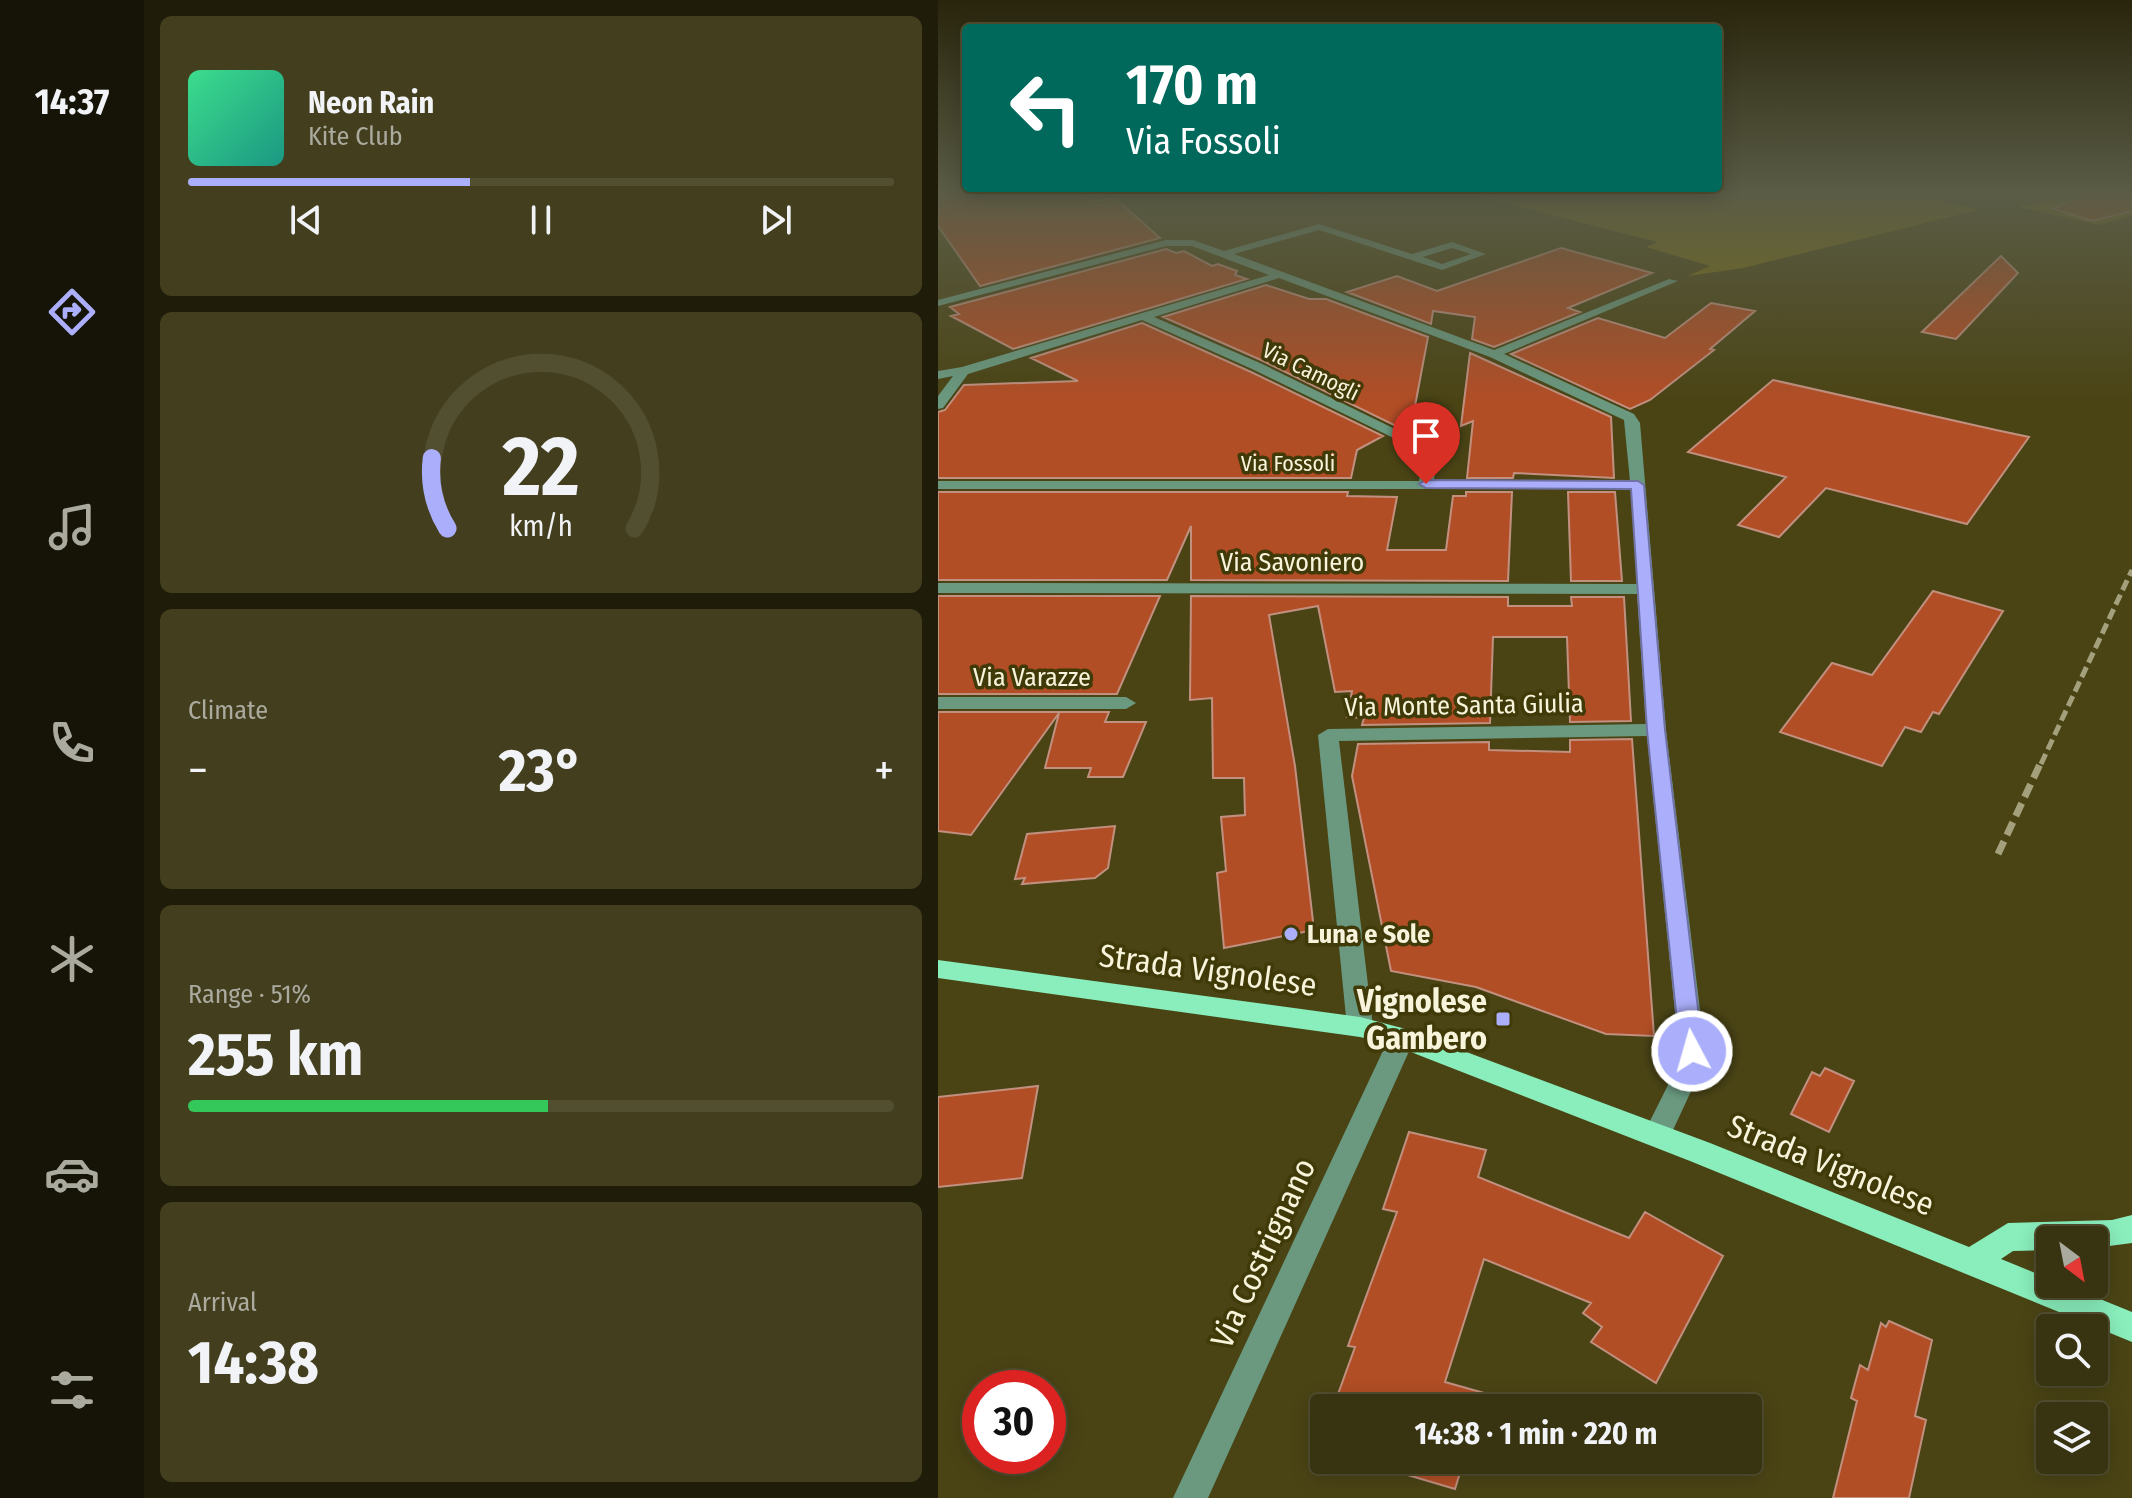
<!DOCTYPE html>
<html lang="en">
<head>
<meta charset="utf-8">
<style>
	body { margin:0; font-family:"Fira Sans Condensed",sans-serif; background:#433f1e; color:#f1f3f6; height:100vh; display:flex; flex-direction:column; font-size:30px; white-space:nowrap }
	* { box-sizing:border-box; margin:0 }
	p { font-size:26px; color:#abaa9f }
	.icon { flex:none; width:44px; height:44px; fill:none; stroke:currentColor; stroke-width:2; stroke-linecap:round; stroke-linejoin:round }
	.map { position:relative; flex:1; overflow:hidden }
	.details { display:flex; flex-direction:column; gap:16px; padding:16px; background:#1f1c09; width:794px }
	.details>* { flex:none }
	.banner { position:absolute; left:24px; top:24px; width:760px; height:168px; border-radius:8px; box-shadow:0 4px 20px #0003,0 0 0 2px #524e30; background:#00695c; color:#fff; overflow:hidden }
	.needle { width:52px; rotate:148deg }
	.tools { position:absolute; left:1098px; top:1226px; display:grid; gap:16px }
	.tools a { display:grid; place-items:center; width:72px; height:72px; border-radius:8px; background:#383310; box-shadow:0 4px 20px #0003,0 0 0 2px #524e30; font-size:40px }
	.speed { position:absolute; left:24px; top:1370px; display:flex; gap:16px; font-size:40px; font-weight:700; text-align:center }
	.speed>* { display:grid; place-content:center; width:104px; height:104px; border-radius:50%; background:#383310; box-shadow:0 4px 20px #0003,0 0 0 2px #524e30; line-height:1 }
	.speed .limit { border:12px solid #d22; background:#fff; color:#111 }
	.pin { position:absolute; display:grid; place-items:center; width:68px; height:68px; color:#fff; margin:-82px -34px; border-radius:50% 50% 50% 0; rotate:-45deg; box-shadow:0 0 8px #0007 }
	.pin .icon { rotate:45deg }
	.me { position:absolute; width:88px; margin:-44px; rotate:354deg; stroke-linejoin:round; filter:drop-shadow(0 0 6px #0008) }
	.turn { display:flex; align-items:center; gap:28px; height:168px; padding:0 32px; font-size:36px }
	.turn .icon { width:104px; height:104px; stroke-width:2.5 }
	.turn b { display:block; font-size:56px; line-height:68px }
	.big { font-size:60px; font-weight:700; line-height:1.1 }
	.details .card { flex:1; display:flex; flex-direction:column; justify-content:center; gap:12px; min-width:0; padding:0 28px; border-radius:12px; background:#433f1e }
	.details .dial { align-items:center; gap:0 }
	.dial svg { height:208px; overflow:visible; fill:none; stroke:#524e30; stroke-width:7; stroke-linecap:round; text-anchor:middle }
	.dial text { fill:#f1f3f6; stroke:none }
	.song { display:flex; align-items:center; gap:24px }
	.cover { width:96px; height:96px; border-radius:12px; background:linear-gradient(135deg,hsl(150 70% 55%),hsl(170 70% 35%)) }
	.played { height:8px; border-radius:4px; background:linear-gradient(90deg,#abaffb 40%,#524e30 40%) }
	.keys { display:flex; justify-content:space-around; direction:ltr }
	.heat { display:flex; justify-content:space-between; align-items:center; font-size:44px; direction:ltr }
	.charge { height:12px; border-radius:6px; background:linear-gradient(90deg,#34c759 51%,#524e30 0) }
	.trip { position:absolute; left:372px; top:1394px; width:452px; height:80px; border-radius:8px; background:#383310; box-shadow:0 4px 20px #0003,0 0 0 2px #524e30; font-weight:700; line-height:80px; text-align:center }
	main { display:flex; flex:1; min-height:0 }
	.tab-bar { display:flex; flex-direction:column; width:144px; justify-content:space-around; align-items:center; background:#161406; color:#abaa9f }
	.tab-bar .icon { width:56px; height:56px }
	.tab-bar .on { color:#abaffb }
	.tab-bar b { font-size:36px; color:#f1f3f6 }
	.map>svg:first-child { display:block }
	.green { fill:#7c6f12 }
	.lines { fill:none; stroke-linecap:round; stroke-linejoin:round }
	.stream { stroke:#003340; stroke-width:11 }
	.building { fill:#b14e26; stroke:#c1907f; stroke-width:2 }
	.minor { fill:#6a9980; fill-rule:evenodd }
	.major { fill:#89eebc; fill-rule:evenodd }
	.rail-far1 { stroke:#a4a07c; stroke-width:5; stroke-dasharray:11 5; stroke-linecap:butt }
	.rail { stroke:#a4a07c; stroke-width:7; stroke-dasharray:14 7; stroke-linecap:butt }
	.route { fill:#abaffb; stroke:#6f72a3; stroke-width:2 }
	.poi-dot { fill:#abaffb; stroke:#403908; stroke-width:3 }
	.labels { text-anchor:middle; stroke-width:7; stroke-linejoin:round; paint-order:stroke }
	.far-street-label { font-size:22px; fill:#f7f4db; stroke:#403908 }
	.street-label { font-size:26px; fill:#f7f4db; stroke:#403908 }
	.poi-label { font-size:26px; font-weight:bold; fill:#f7f4db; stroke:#403908; text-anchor:start }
	.near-street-label { font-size:32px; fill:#f7f4db; stroke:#403908 }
	.near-poi-label { font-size:32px; font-weight:bold; fill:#f7f4db; stroke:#403908; text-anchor:end }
</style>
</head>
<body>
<main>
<nav class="tab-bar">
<b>14:37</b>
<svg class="icon on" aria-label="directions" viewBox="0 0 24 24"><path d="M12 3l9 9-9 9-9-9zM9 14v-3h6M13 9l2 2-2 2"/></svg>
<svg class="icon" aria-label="music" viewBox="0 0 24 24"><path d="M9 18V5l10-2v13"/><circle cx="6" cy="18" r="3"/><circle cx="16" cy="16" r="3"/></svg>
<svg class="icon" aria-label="phone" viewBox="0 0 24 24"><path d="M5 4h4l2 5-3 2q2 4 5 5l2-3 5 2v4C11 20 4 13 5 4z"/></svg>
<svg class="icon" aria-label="climate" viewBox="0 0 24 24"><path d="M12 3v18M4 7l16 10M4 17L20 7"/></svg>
<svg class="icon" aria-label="car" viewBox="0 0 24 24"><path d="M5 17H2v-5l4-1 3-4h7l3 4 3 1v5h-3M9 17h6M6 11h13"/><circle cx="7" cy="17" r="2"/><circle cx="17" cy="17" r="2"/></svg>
<svg class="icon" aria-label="filters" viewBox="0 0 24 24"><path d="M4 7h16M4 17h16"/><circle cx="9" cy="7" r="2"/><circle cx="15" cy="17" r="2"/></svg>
</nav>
<section class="details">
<div class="card">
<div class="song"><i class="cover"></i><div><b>Neon Rain</b><p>Kite Club</p></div></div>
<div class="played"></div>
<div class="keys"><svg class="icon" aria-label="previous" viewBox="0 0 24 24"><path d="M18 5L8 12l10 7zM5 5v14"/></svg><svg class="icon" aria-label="pause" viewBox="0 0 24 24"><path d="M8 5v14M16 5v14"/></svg><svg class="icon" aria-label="next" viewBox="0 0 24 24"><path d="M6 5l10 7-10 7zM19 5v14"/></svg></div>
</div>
<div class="card dial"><svg viewBox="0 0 100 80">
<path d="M14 69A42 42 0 1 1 86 69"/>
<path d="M14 69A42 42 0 0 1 8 42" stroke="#abaffb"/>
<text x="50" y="56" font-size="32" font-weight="700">22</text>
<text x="50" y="72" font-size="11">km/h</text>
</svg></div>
<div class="card"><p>Climate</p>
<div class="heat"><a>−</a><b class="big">23°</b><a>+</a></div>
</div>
<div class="card"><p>Range · 51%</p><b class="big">255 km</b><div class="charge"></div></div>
<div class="card"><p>Arrival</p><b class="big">14:38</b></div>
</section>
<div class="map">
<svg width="1194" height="1498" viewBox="0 0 1194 1498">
	<rect width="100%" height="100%" fill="#4a4415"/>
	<!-- green -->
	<path class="green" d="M524,192H1008L994,198L1040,210L805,268L750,276L772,266L708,247L719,242Z
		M1130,192H1194V216L1161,225L1080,207L1120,198Z"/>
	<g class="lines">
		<!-- stream -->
		<path class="stream" d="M377,193L384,192"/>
	</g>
	<!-- building -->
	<path class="building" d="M0,192H147L157,201L177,198L222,238L42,286L0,226Z
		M1149,192H1194V211L1154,221L1115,209Z
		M623,248L714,273L630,308L642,312L556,347L534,339L537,317L495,311L493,324L409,292L459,276L499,291Z
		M228,249L238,253L246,251L274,266L280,264L299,271L297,275L309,279L75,349L13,316L21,314L12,307Z
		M1063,256L1080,273L1018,339L984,332Z
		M328,285L371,299H388L490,337L474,422L462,428L323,360L225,317Z
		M773,303L817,311L772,349L776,350L712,400L692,409L573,354L660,318L727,338Z
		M204,323L313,372L445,436L419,450L413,478H0V412L7,410L26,385L140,381L93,358Z
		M532,353L673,417L676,478L576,473L575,478H529L535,421L523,426Z
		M835,380L1058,430L1091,437L1029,524L888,488L841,537L800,525L848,477L750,452Z
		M0,492H410L409,496L459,497L449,550H508L515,496H528V492H574L570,581L253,580V526L229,580H0Z
		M630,492H677L684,581H633Z
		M995,591L1065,611L1001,714L995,712L983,732L967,727L944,766L842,732L894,663L934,675Z
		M0,596H222L179,694H0Z
		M253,596L570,597V606H634L633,597H686L693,721L632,722L629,637H555L552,723L424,725L426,718L409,717L414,691L397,692L380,606L331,615L357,766L376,930L286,948L279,873L288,871L283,817L307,815L306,778H275L274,698L252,700Z
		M0,712H171L167,722H208L185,777H150L153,768H107L121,713L33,835L0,831Z
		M694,739L716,1036L668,1034L538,987L453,971L414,776L420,744L551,742V750L632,752V740Z
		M177,826L170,868L157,878L84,884L87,878L77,879L89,834Z
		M887,1068L916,1081L891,1132L853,1114L874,1072L882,1076Z
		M100,1086L84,1178L0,1187V1097Z
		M471,1132L548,1150L540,1177L691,1238L707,1212L785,1256L718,1383L653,1342L664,1327L645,1313L653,1303L546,1259L507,1382L546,1393L541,1408H395L417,1347L410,1346L459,1212L445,1209Z
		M951,1321L994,1340L977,1416L988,1420L971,1498H895L919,1401L913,1398L922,1365L930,1370L943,1323L948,1327Z
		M419,1460H526L517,1489Z"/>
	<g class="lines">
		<!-- minor -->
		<path class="minor" d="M381,224L474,254L514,242L548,254L504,270L381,230L296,254L556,350L731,279L740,281L566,354L696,414L702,423L728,730L767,1051L755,1087L729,1143L719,1147L709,1143L705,1135L729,1087L741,1051L709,736L401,741L435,1027L431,1034L422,1037L413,1034L409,1027L380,735L390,729L708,724L699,594L0,593V583L699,584L693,489H0V481H481L486,454L476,448L314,369L204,320L30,374L5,408L0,409V396L15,376L0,379V371L24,367L331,275L254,246H228L0,306V300L228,240H255L286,251ZM514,248L533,254L504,264L485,257ZM341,278L552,357L686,420L692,481H496L498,449L322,363L216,317Z
			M0,697H188L198,703L188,709H0Z
			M464,1028L473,1031L477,1038L270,1498H235L451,1038L455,1031Z"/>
		<!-- major -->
		<path class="major" d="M0,960L422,1017L464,1028L772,1143L1031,1247L1070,1223L1174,1220L1194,1215V1243L1156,1248V1240H1112V1250L1075,1251L1063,1259L1112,1279V1284H1125L1194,1312V1342L752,1161L460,1047L422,1037L0,978Z"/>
		<!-- rail-far1 -->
		<path class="rail-far1" d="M1103,764L1194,570"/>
		<!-- rail -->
		<path class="rail" d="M1060,854L1103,762"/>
	</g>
	<!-- sky -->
	<linearGradient id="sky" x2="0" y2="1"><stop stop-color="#29250c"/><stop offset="0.48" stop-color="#5a5c46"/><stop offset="1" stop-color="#5a5c46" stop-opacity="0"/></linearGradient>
	<rect width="1194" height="401" fill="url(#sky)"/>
	<!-- route -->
	<path class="route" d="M700,481L706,485L727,730L765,1051L762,1058L754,1060L745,1058L742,1051L709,730L693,489L488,488L481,484L488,480Z"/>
	<!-- markers -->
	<g class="poi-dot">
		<circle cx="353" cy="934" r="8"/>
		<rect x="557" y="1011" width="16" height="16" rx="4"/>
	</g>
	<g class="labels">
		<!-- far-street labels -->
		<g class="far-street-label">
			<text transform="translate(373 371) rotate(26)" y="8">Via Camogli</text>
			<text x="350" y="471">Via Fossoli</text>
		</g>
		<!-- street labels -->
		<g class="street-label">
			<text x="354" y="571">Via Savoniero</text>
			<text x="94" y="686">Via Varazze</text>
			<text transform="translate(526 705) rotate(-1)" y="9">Via Monte Santa Giulia</text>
		</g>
		<!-- poi labels -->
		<g class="poi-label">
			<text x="369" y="943">Luna e Sole</text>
		</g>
		<!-- near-street labels -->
		<g class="near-street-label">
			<text transform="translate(270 970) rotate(8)" y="11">Strada Vignolese</text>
			<text transform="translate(893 1165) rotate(22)" y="11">Strada Vignolese</text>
			<text transform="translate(325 1253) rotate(-65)" y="11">Via Costrignano</text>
		</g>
		<!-- near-poi labels -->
		<g class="near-poi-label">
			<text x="549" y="1012">Vignolese<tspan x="549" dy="37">Gambero</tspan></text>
		</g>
	</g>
</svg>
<div class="tools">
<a><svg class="needle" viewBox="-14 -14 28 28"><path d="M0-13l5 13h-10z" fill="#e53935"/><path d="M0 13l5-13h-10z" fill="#abaa9f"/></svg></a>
<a><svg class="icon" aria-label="search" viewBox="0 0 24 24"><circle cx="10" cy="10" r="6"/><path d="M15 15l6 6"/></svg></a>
<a><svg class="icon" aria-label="layers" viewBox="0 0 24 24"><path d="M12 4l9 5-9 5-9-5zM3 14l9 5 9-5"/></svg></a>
</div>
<div class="speed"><div class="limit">30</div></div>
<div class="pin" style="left:488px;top:484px;background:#d93025"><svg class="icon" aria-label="arrive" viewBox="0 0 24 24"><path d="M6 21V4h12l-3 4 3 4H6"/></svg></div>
<svg class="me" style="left:754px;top:1051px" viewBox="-20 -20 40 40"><circle r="17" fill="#abaffb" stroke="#fff" stroke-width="3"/><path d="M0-11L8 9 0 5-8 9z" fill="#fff"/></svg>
<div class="trip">14:38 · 1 min · 220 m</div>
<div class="banner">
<div class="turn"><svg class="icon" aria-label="left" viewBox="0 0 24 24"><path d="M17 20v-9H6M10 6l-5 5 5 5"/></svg><div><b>170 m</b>Via Fossoli</div></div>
</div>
</div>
</main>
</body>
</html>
